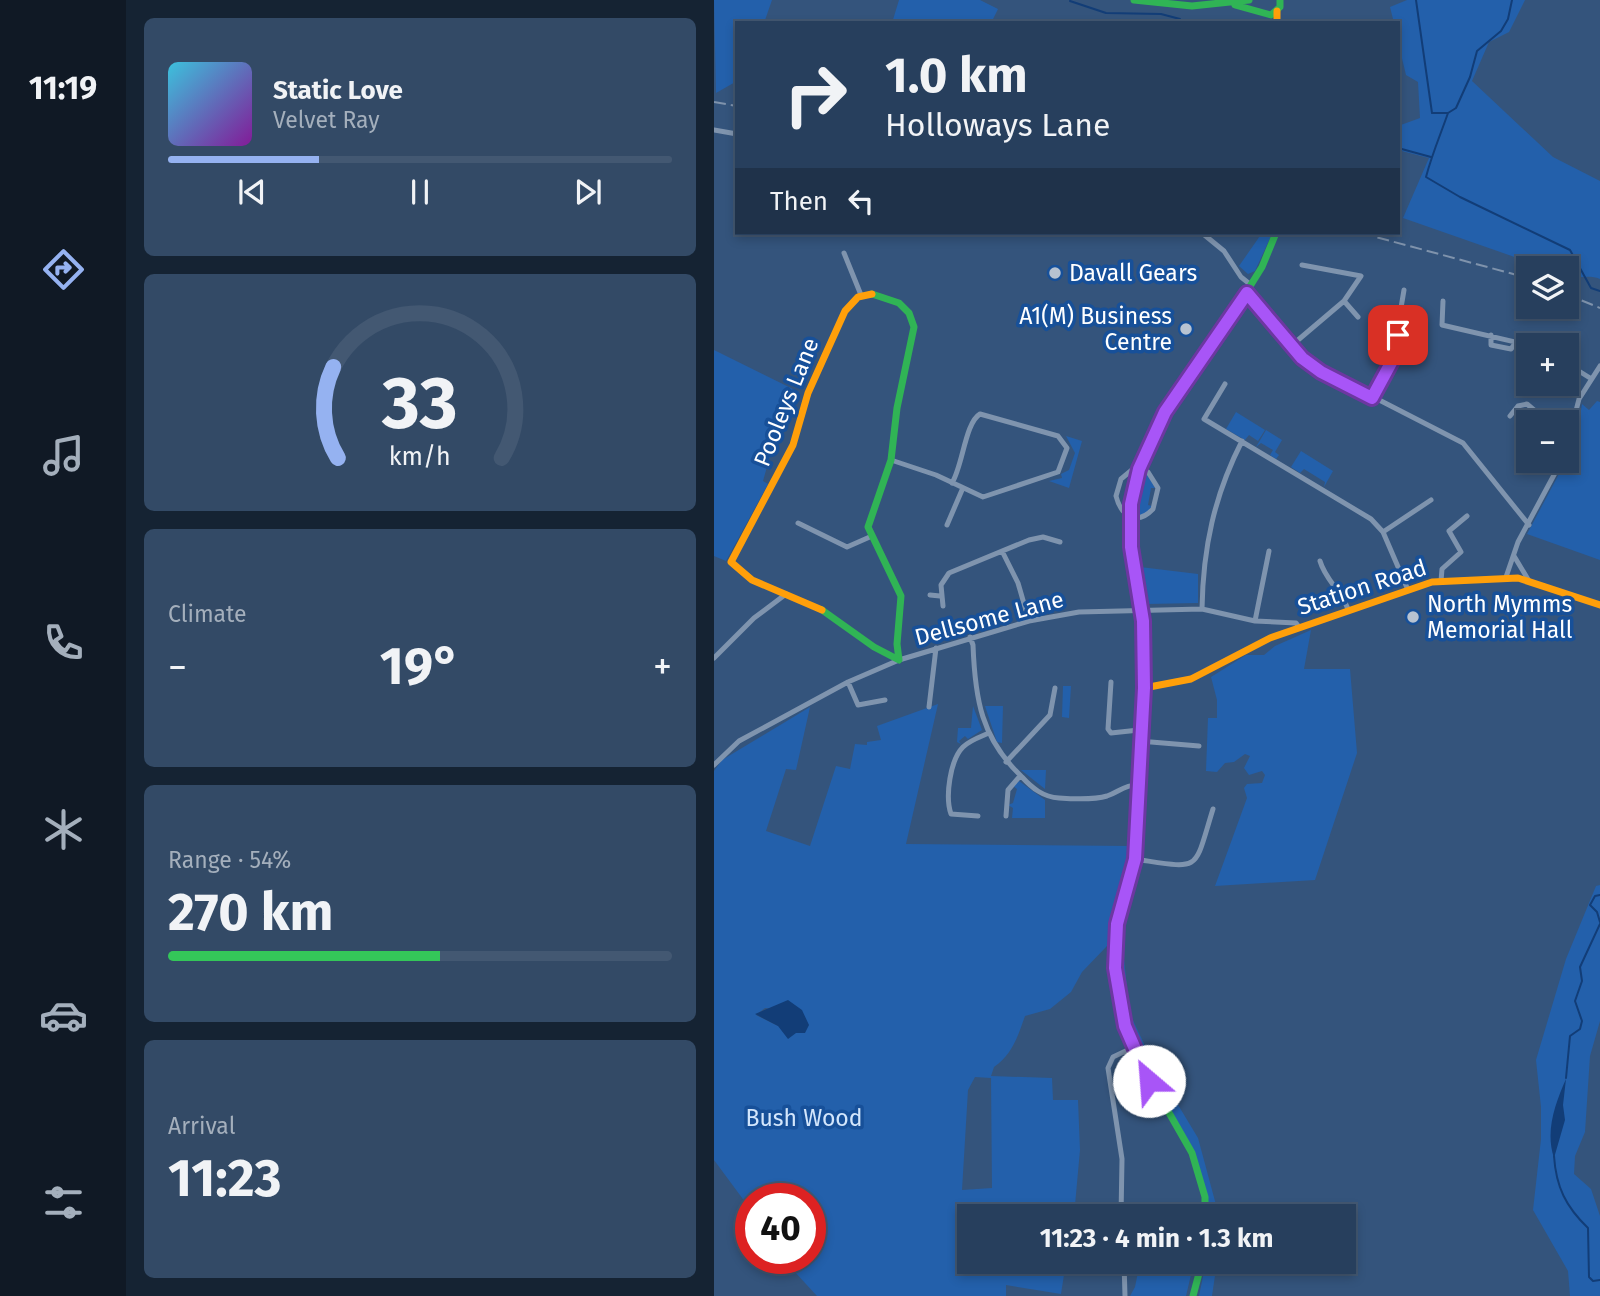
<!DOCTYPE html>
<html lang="en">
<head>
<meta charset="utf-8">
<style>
	body { margin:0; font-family:"Fira Sans",sans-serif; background:#334a66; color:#f1f3f6; height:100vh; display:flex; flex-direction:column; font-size:26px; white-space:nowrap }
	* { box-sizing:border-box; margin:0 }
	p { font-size:23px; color:#a4afbc }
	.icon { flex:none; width:38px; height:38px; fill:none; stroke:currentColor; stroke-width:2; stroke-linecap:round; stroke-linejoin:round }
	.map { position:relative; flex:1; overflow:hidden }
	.drawer { display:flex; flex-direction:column; gap:18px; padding:18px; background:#152333; width:588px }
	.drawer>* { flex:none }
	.guide { position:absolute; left:21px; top:21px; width:665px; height:214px; border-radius:0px; box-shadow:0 4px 10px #0003,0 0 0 2px #435872; background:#273f5d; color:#f1f3f6; overflow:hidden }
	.tools { position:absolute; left:802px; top:256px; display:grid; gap:14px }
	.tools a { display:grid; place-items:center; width:63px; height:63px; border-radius:0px; background:#273f5d; box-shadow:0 4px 10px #0003,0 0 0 2px #435872; font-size:35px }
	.speed { position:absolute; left:21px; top:1183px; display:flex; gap:14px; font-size:35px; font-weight:700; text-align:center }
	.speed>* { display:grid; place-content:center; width:91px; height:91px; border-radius:50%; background:#273f5d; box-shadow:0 4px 10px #0003,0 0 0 2px #435872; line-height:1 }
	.speed .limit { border:10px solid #d22; background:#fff; color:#111 }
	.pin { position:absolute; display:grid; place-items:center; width:60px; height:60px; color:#fff; margin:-30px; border-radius:14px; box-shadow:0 4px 10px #0006 }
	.me { position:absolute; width:77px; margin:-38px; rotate:333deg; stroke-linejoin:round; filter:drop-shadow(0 0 5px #0008) }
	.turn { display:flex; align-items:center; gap:24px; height:147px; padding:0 35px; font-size:32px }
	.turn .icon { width:91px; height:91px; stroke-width:2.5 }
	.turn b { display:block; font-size:49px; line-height:60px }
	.then { display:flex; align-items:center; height:66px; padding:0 35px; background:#0003; gap:14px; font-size:26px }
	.big { font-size:52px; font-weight:700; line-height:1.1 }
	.drawer .tile { flex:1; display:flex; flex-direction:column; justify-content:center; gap:10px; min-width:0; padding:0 24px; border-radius:10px; background:#334a66 }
	.drawer .dial { align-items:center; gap:0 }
	.dial svg { height:182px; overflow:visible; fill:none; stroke:#435872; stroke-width:7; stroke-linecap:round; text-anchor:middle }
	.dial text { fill:#f1f3f6; stroke:none }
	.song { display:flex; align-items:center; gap:21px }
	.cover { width:84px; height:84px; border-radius:10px; background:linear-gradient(135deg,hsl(190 70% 55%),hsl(290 70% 35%)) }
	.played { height:7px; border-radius:4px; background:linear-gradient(90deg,#95b2f1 30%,#435872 30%) }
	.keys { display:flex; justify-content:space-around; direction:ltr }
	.heat { display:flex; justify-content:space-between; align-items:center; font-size:38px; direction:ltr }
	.charge { height:10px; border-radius:5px; background:linear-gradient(90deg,#34c759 54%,#435872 0) }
	.trip { position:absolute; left:243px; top:1204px; width:399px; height:70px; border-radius:0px; background:#273f5d; box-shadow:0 4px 10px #0003,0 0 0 2px #435872; font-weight:700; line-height:70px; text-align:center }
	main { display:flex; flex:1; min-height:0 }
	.tabs { display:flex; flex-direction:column; width:126px; justify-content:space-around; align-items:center; background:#101925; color:#a4afbc }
	.tabs .icon { width:49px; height:49px }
	.tabs .active { color:#95b2f1 }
	.tabs b { font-size:32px; color:#f1f3f6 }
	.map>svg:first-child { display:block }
	.green { fill:#2360ab; fill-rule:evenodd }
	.water { fill:#123d77 }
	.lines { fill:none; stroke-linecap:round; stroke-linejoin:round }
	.stream { stroke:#123d77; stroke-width:2 }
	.street { stroke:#7f94ae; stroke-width:5 }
	.fast { stroke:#30b455; stroke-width:7 }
	.slow { stroke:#ff9f0a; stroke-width:7 }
	.jam { stroke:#e5322d; stroke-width:7 }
	.rail { stroke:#7f93ac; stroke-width:2; stroke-dasharray:12 5; stroke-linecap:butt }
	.route-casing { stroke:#6d37a1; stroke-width:18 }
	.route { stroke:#a855f7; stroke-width:12 }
	.poi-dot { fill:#b8c3d1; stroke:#175099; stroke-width:2.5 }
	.labels { text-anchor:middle; stroke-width:7; stroke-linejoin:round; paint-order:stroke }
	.poi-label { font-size:23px; fill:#fff; stroke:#175099; text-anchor:start }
	.street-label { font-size:23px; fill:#fff; stroke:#175099 }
	.park-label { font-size:23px; fill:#d3e6fc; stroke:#175099 }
</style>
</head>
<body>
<main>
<nav class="tabs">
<b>11:19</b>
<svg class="icon active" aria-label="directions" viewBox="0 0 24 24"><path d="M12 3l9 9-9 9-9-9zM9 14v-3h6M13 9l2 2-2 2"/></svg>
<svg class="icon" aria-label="music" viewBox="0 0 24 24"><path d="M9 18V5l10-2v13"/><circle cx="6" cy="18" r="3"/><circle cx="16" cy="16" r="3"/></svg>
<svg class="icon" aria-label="phone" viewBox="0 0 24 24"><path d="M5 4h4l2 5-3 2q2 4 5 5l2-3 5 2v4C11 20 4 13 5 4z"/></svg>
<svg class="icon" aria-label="climate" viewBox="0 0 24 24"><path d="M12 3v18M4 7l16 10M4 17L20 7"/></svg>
<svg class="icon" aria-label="car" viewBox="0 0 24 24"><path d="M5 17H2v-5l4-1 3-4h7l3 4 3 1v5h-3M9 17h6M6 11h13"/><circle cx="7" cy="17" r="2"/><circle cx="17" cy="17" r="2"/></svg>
<svg class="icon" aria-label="filters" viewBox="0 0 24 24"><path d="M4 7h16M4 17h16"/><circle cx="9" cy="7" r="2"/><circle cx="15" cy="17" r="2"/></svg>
</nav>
<section class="drawer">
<div class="tile">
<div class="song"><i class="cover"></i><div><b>Static Love</b><p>Velvet Ray</p></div></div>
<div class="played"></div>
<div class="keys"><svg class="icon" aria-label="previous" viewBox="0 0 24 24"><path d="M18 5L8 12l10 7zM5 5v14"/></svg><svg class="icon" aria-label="pause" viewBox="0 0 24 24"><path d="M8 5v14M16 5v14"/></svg><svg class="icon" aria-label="next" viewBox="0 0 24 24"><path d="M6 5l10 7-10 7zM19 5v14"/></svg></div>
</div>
<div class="tile dial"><svg viewBox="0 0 100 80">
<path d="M14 69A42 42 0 1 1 86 69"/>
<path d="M14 69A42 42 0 0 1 12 29" stroke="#95b2f1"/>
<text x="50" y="56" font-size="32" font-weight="700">33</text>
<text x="50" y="72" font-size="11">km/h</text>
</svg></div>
<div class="tile"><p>Climate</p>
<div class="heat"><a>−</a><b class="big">19°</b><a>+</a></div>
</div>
<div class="tile"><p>Range · 54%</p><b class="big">270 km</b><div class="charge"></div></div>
<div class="tile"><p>Arrival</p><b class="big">11:23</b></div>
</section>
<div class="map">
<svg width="886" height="1296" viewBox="0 0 886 1296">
	<rect width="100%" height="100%" fill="#34547c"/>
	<!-- green -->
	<path class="green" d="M0,0H58L50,23H23V81L2,93Z
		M185,0H266L284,9L277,23H178Z
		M693,0H811L795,32L775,42L758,81L839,157L886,181V279C874,274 864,280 852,275V268H832L689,218L715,158L684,150V126L706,118L704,82L692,75L684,42V23H680L676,7Z
		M548,233H558L557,236L541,271L534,274L525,266Z
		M0,350L85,392L72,399L49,481L54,484L12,561L0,556Z
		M883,401L886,402V560L813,534L862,442L868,404L875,410Z
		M522,412L551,430L544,441L535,435L531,440L512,429Z
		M552,430L568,440L561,452L565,455L562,459L556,455L559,450L547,443L542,447Z
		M352,436L368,441L355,488L335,481L348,478L347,474L355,470L361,453Z
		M587,451L619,471L610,487L611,482L590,469L586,473L577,467Z
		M428,473H433L441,488H437L434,505L438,506L433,514L420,516Z
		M426,567L484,574V603L432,604Z
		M597,630L590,669H636L643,753L601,880L501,886L533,798L530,788L533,784L548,783L551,775L548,771L535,775L530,768L536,756L531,754L520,762L511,763L503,772L492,771L494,718H503V700L497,677L532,655H550L561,646Z
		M349,686H357L355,718L348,717Z
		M224,704L192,844L416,846L393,946L368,972L357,992L336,1009L311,1016C304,1036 298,1055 280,1067L277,1076L338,1078L339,1100H364L366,1150L360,1216H256V1262H352L347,1294L292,1285V1296H103L68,1258H96V1199H37V1210L0,1160V771L8,760L96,707L82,770L72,769L52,831L96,846L122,766L136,769L141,744L153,745V742L167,740L163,726ZM51,1008L60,1009L64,1026L42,1015ZM261,1077L277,1078L278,1188L248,1190L254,1090Z
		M259,706L268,730L254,739L251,736L245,741L247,744L243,742L244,728H257Z
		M271,706H289L288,743L283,742Z
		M307,770H332L331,789Z
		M305,781L331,800V818H298L299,808L294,805L299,803L303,789L299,786Z
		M418,872L408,941L416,1014L440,1065L484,1138L505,1216H494C489,1148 451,1109 422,1051C395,993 403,931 418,872Z
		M886,885V1021L876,1056L871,1132L861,1156L860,1174L877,1189L886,1216V1296H856L854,1271L819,1210L827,1139V1107L822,1060L852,959L882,886Z
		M420,1206L484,1212V1216H423Z
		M426,1262H480L472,1296H416L421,1287Z
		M492,1262H503L498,1296H485Z"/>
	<!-- water -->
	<path class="water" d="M74,1000L88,1010L95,1025L91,1033H82L74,1039L64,1026L41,1014Z
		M852,1079L849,1105L851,1120L840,1158C831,1131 841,1104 852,1079Z"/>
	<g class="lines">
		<!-- stream -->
		<path class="stream" d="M702,0L718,113H734L742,108L756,77L763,51L787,31L794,19L798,0
			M356,1L392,13L447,14L466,19L467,23
			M734,113C726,136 718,154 712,177L746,197L856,250L877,288L886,291
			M684,148L717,157
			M886,895L881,896L876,905L883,912L886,922
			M852,1078L856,1036L866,1029L868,1021L861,1001L868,981L866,967L886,924
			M840,1156C842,1187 852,1207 874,1228L875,1277L879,1281L886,1280"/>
		<!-- street -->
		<path class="street" d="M0,130L23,134
			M488,233L510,251L527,277L537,285
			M130,253L147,295
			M533,293L597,365L749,443L815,525
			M630,301L644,317
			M729,301L728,325L814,345
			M777,335V345L797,349L802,342
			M577,346L630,301L647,276L588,265
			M852,363L876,378
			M511,384L490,419L657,519L669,532L694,590
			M658,398L678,361L690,290
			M796,416L804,406L813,404L834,422
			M852,450L865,399L886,366
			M177,460L222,475L269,497L344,472L353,448L344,436L266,414C251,423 249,465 238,483
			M419,469L434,472L444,488L439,509C423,526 407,516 402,496L407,479Z
			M84,523L133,547L158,536
			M233,525L248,490
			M669,532L717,500
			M288,551L304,583L315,621
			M800,556L815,581
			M606,561C611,579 627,591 634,609
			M792,577L804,542L848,460
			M727,581L728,569L747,552L735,531L753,516
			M216,595L226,596
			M229,606L227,585L235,573L315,540L329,537L346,542
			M488,609C489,548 500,496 528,441
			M541,621L555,551
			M256,637L259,645C261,699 267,738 308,777C318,788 329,797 345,798C359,799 380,800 393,796C405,792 410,785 423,785
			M0,658L40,618L72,594
			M134,682L144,705L171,700
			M397,682L394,729L397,733L425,730
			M215,707L222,648
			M425,741L485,746
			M292,762L336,715L341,688
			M0,765L25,741L134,682L185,660L315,621L365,612L488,609L541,621L582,623L585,627
			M264,816L237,814C231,797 236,760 249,747C256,740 266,737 275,733
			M292,816L294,790L306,776
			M420,859C489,869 479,873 499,809
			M407,1216L408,1159L394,1068L399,1057L418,1048
			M410,1262L411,1296"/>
		<!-- fast -->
		<path class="fast" d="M420,0L478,6L535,0
			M521,5L557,15L566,7V0
			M500,344L548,267L562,233
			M419,539L429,621L430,688L420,859L403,924L402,984L418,1048L478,1153L491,1197V1216
			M108,610L160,647L185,660L183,644L187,596L154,527L177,460L183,408L200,327L195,313L185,303L158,294
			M479,1296L488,1262"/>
		<!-- slow -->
		<path class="slow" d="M563,11V23
			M108,610L38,580L17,562L79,445L94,393L131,311L144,297L158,294
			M430,688L477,679L556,638L718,582L804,578L886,605"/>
		<!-- jam -->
		<path class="jam" d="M419,539C409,464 459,401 500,344"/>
		<!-- rail -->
		<path class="rail" d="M0,102L23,106
			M647,233L814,278
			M852,294L886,308"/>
	</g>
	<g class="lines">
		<defs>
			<path id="route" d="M435,1081L411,1026L401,968L403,924L421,859L430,688L429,621L417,547V504L425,469L451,412L533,293L588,358L607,372L658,398L678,361L684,335"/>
		</defs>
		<!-- route casing -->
		<use href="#route" class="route-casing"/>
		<!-- route -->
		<use href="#route" class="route"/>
	</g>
	<!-- markers -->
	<g class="poi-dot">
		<circle cx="341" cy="273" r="7"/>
		<circle cx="472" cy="329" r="7"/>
		<circle cx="699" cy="617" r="7"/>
	</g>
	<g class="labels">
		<!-- poi labels -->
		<g class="poi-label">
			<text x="355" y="281">Davall Gears</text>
			<text x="458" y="324" text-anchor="end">A1(M) Business<tspan x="458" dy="26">Centre</tspan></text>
			<text x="713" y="612">North Mymms<tspan x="713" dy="26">Memorial Hall</tspan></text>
		</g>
		<!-- street labels -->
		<g class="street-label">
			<text transform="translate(72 402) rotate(-68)" y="8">Pooleys Lane</text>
			<text transform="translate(648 587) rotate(-18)" y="8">Station Road</text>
			<text transform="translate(275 618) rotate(-15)" y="8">Dellsome Lane</text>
		</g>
		<!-- park labels -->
		<g class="park-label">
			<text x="90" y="1126">Bush Wood</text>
		</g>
	</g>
</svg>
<div class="tools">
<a><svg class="icon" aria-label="layers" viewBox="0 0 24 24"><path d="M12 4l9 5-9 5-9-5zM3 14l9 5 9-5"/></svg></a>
<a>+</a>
<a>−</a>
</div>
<div class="speed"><div class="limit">40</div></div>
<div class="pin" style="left:684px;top:335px;background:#d93025"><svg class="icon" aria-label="arrive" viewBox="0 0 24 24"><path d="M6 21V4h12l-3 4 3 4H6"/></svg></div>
<svg class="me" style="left:435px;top:1081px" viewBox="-20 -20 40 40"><circle r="19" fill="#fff"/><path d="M0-13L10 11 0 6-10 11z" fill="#a855f7"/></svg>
<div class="trip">11:23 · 4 min · 1.3 km</div>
<div class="guide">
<div class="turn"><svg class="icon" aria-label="right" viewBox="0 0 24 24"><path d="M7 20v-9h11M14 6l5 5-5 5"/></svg><div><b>1.0 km</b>Holloways Lane</div></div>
<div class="then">Then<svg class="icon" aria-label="left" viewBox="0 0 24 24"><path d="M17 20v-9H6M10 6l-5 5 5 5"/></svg></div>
</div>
</div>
</main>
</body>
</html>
